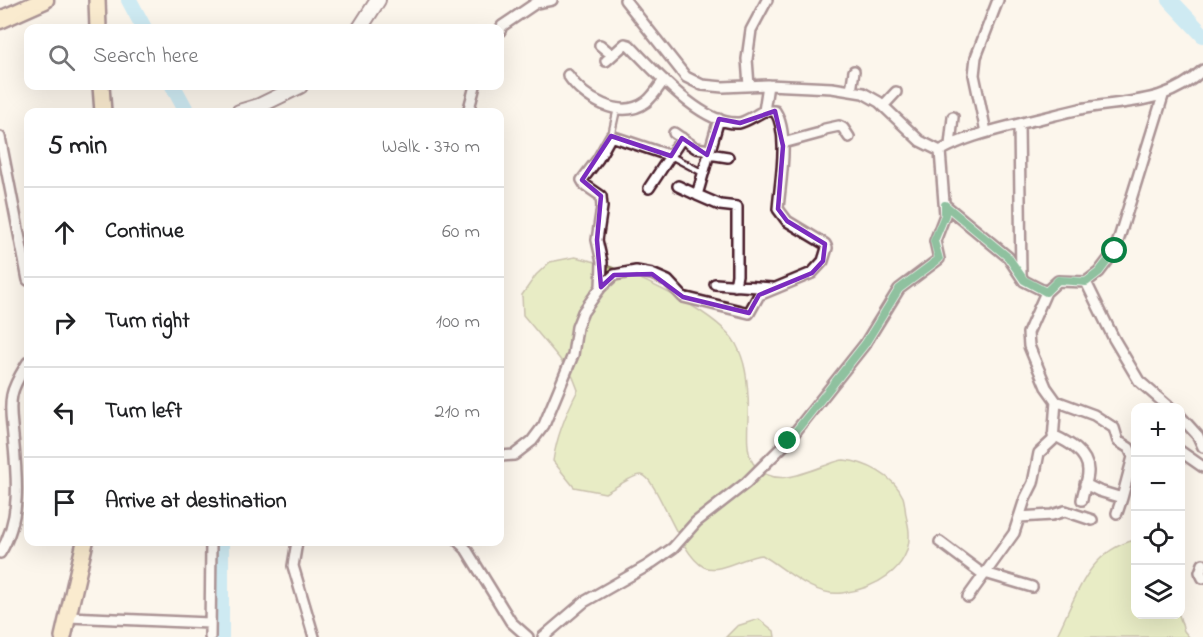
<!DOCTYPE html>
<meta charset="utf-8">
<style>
:root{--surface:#fff;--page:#f2f2f2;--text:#202124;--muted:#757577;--line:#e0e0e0}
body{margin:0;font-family:"Indie Flower",sans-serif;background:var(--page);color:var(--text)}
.controls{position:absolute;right:18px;bottom:18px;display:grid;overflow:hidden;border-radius:12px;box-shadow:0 6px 24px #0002}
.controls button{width:54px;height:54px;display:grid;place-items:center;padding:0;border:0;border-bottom:2px solid var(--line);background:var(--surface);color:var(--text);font:30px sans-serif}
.stop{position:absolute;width:18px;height:18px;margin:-14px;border:4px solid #0b8043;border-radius:50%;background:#fff}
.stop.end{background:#0b8043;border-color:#fff;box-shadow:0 2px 6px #0008}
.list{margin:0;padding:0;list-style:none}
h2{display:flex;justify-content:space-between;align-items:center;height:78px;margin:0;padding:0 24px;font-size:26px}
h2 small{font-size:20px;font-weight:400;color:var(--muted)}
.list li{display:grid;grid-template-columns:39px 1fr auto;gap:18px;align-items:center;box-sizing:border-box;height:90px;padding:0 24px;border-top:2px solid var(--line)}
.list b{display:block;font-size:22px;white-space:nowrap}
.list em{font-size:20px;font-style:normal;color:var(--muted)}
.icon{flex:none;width:33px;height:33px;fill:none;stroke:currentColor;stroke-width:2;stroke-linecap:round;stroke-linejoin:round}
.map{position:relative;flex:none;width:1203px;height:637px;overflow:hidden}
.search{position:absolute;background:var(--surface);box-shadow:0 6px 24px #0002;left:24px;top:24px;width:480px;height:66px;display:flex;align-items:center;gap:15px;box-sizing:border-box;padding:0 21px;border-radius:12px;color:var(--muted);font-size:22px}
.panel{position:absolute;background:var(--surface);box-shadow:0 6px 24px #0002;left:24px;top:108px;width:480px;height:438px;border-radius:12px}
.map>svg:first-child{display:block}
.green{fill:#d0e196;stroke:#8d8060;stroke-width:1.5}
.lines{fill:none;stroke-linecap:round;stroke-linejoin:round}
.river{stroke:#97dcf9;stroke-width:16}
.lane-casing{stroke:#4a1f2b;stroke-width:9}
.street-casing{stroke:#4a1f2b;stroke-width:14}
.secondary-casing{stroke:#4a1f2b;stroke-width:18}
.primary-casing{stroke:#4a1f2b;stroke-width:20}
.highway-casing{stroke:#4a1f2b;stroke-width:21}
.lane{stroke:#fff;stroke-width:4.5}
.street{stroke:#fff;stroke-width:9}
.secondary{stroke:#fff;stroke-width:14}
.primary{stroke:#f8deab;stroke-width:15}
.highway{stroke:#f8deab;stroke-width:16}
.route{stroke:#0b8043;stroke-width:8}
.marked{fill:none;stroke:#7b2cbf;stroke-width:4.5;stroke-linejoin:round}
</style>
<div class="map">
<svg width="1203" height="637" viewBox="0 0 1203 637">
<rect width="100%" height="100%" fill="#fcf5ec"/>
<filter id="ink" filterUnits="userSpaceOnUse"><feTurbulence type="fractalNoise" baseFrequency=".0167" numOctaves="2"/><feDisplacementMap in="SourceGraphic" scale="12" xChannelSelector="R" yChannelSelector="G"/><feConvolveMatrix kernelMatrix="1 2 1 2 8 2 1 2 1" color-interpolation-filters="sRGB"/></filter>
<g filter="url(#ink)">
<path class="green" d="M575,257C588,260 602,263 614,268C646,280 719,314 736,344C745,361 747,377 748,396C750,414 743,448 753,463C772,489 801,474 827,465C832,463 839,460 844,460C866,462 894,476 903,497C905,503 905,510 906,515C907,521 909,527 909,533C911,570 873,589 842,593C813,597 785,568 762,555C745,556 719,574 704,567C679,555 657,477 642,475C633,474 614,489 605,493L574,487L553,461C557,435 566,413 578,390L573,377L559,358L523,315L522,295L536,275L550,262Z
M1135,540L1136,614L1179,615L1184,631L1189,637H1056C1076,598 1087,551 1135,540Z
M759,619L774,631L775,637H726L737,626Z"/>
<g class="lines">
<path class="river" d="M129,0L144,28
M1170,0L1203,35
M173,86L187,112
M221,637V542"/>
<g class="lane-casing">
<path id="lane" d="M611,136L617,109
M671,156L703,173"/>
</g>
<g class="street-casing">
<path id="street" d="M625,0L686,77L702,85L723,87L768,85L832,88L863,93L879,102L920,141L940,151
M500,31L502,26L536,3L552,0
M600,45L612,55
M606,61L625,44L629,45C653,69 702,126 739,123C746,122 757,114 764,111
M568,75C583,98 620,121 646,102C653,97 659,87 664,80
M749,86L747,59L751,30L767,0
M851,91L854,71
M883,106L896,92
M468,112L475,86
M1019,124L1021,276
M986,132L974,75L976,57L998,0
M674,133L696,148L710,150
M0,137L28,280
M783,143L820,133L825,129L839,126L843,128L849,137
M950,145L953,117
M940,151C966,136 996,130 1026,122C1044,118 1062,113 1080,109C1127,100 1165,105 1203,70
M709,154L728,157
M678,186L697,195L719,119
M649,188L682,138
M697,195L720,205L737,207V275L735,286
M945,205L1008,257L1024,281L1046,292
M1086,282L1114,339L1139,381L1170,408
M715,284L772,288
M601,287L602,262L597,240L602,207L601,196L585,185L582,180L598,159L611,136L671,156
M1056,401L1094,415L1114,428L1118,441L1129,448L1133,457L1122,498
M1180,416L1198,436L1203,447
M1053,435C1068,442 1089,453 1088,472C1088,481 1083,491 1082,500
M1180,451L1203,467
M500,456L514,455L532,441L544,425L573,355L577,327L583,312L601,287L614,275L636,271L652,274L668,281L683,297L749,313L759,295L812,273L823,261L827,248L825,244L787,221L778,209C780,182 790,134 775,111H764L768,85
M1085,484L1099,491L1122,498L1117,513
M1019,517L1052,515L1065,511L1092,520
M297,542L293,566L314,637
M459,542L466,549L511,622L528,637
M940,542L984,575
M0,553C22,518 17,476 13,436C12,423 9,409 12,395C14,384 22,372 28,362
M1203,564L1200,572L1203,578
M985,573L1032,587
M968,597L1014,533L1025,499L1033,483L1039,453L1053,440L1056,401L1046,387L1029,346L1028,333L1046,292L1058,281L1086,282L1099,272L1115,251L1163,96
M68,617L209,623
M210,637L211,542
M543,637L584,602L647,566L673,548L696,522L746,483L788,441L819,402L865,344L899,289L939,259L935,241L945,215L940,151"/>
</g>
<g class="secondary-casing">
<path id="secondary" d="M360,28L378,0
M239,112L259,106L300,86"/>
</g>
<g class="primary-casing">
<path id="primary" d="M97,0L98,28
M101,86L103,112
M63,637L85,542"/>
</g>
<g class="highway-casing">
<path id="highway" d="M0,20L45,0"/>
</g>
<use href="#lane" class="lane"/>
<use href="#street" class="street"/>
<use href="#secondary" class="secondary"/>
<use href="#primary" class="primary"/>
<use href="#highway" class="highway"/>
</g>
</g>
<g class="lines" filter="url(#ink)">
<path class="route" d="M788,441L865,344L899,289L939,259L934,241L945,215V205L1008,257L1024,280L1046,292L1058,280L1086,282L1099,272L1115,251"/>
</g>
<path d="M0 0H1203V637H0ZM775,111L783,146L778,209L787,221L825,244L823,261L812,273L759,295L749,313L683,297L652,274L614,275L601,287L597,240L601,196L582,180L611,136L671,156L682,138L707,155L719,119L740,123Z" fill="#fcf5ec" fill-opacity=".55" fill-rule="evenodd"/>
<path class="marked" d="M775,111L783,146L778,209L787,221L825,244L823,261L812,273L759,295L749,313L683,297L652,274L614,275L601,287L597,240L601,196L582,180L611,136L671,156L682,138L707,155L719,119L740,123Z"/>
</svg>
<div class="controls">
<button>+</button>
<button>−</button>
<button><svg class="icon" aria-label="locate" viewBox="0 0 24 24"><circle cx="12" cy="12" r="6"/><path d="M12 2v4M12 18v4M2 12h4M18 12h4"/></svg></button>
<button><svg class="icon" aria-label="layers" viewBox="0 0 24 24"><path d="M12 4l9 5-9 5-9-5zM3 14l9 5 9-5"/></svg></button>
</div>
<div class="stop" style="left:1115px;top:251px"></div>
<div class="stop end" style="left:788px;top:441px"></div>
<div class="search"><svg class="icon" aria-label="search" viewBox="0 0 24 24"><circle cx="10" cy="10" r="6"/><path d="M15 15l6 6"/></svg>Search here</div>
<section class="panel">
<h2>5 min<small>Walk · 370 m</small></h2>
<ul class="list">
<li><svg class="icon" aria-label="ahead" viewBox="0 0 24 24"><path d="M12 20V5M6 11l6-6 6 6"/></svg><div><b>Continue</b></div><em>60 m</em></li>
<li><svg class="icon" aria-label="right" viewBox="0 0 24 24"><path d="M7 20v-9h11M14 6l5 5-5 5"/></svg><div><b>Turn right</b></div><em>100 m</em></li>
<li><svg class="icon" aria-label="left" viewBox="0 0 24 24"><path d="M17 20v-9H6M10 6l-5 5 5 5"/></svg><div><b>Turn left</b></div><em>210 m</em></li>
<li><svg class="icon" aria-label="arrive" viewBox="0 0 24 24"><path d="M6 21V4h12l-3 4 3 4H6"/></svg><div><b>Arrive at destination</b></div></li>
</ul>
</section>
</div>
